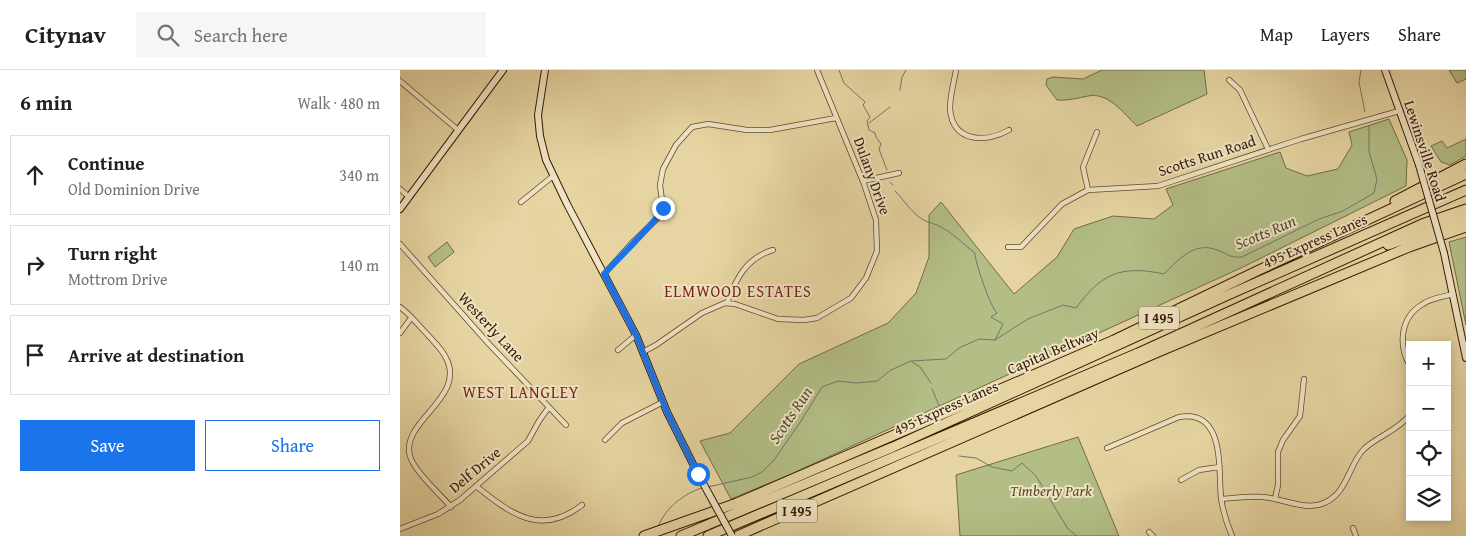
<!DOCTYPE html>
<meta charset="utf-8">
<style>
:root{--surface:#fff;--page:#f6f6f6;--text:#202124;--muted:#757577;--line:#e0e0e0;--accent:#1a73e8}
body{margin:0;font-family:"Gentium Book Plus",serif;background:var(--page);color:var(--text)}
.controls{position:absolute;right:15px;bottom:15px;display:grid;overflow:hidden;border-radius:0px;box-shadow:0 2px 8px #0003}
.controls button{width:45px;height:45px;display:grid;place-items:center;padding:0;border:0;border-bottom:1px solid var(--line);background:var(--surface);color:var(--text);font:25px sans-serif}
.stop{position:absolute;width:15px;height:15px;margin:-11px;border:4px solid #1a73e8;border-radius:50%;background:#fff}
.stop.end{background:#1a73e8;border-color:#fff;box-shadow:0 1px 5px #0008}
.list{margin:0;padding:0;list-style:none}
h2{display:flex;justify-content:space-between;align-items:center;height:65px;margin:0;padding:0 20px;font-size:21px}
h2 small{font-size:16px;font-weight:400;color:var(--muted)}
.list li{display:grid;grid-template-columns:32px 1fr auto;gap:15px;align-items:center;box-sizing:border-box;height:80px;margin:0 10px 10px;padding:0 10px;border:1px solid var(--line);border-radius:0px}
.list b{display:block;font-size:19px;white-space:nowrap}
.list p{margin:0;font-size:16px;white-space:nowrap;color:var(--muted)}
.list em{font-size:16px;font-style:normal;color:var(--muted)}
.actions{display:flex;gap:10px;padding:15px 20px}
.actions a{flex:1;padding:11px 0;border:1px solid var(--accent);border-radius:0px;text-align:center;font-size:18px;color:var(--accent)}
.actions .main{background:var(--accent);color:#fff}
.icon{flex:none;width:28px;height:28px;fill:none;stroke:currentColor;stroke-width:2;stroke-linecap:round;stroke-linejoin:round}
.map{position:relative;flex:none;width:1066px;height:466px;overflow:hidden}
header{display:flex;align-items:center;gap:30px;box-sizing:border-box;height:70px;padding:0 25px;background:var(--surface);border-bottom:1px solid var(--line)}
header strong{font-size:24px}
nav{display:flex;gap:28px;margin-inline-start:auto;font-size:18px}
.search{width:350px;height:45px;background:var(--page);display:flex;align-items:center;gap:12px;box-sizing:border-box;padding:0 18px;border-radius:0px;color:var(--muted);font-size:19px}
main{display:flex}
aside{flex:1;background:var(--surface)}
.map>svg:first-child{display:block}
.green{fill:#b3bd86;stroke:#746b46}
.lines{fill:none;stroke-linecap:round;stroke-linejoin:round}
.stream{stroke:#6f7867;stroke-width:1}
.street-casing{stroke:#61482c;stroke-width:6}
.secondary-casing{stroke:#351905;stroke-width:8}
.highway-casing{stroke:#351905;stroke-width:11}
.street{stroke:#efe4c3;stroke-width:4.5}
.secondary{stroke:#efe4c3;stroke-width:6}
.highway{stroke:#e6d5a2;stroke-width:9}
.secondary-bridge-casing{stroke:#351905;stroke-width:8;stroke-linecap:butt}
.secondary-bridge{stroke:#efe4c3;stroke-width:6}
.route{stroke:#1a73e8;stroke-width:6}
.labels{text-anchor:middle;stroke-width:4;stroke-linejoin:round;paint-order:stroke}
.shield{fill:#efe4c3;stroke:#6d563e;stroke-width:1}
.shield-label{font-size:14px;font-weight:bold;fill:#351905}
.street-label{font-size:15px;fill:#351905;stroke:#efe4c3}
.park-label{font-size:15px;font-style:italic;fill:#5b4a2c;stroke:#efe4c3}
.water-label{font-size:16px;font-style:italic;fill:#524936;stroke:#efe4c3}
.neighbourhood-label{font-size:16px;letter-spacing:1px;fill:#7a1f14;stroke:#efe4c3}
</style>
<header>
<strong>Citynav</strong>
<div class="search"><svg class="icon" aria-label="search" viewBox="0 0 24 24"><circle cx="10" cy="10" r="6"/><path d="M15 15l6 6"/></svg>Search here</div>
<nav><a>Map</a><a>Layers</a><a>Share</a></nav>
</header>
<main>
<aside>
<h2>6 min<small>Walk · 480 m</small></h2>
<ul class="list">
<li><svg class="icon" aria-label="ahead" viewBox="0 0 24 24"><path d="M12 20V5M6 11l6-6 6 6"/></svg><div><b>Continue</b><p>Old Dominion Drive</p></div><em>340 m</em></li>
<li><svg class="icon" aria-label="right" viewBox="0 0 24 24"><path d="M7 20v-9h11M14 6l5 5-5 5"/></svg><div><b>Turn right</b><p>Mottrom Drive</p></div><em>140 m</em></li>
<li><svg class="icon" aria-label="arrive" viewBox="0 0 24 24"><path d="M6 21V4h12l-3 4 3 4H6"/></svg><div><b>Arrive at destination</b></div></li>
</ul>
<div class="actions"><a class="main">Save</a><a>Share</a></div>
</aside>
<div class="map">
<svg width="1066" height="466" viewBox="0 0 1066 466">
<rect width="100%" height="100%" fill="#e6d5a2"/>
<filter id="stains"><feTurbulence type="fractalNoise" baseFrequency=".004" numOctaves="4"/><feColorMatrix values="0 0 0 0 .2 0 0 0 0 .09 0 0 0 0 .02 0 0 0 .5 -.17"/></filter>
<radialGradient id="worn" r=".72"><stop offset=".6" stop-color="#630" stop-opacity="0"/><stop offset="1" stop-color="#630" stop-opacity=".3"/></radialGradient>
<path class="green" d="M702,0H804L807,24L737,56C723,43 709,22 688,26C678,28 667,31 657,30L646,15L647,9L653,7L683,9Z
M1049,0H1066V9L1057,13Z
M989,49L1007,90L1006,116L843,197L391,404L331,429L300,371L330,363L399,294L488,253L516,223L529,187V145L541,132L614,224L657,187L674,159L713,146L754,149L773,135L766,119L880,82L886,98L907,106L938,99L952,75L949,62Z
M1066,69V86L1050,95L1041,92L1031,76L1042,71L1047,78Z
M1066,167V255L1049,172Z
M47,172L54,182L35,197L28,187Z
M678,367L719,466H560L556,405Z"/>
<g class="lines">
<path class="stream" d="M439,0L444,13L465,32L463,35L470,47L467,51L469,60L475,63L476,67L481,74L479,79L487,100
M961,0L959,12L965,42
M500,20L502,7L506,0
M469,53L490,37
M490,112L493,115
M495,121C504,130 511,142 522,149C526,152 532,153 537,155C552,162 562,173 575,183C574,189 591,239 597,243L591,247L603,254L595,270
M512,292L520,297L531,313
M532,319L540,338
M559,386L576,388L592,397L612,401L622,393L636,406L668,459L677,466
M308,417L352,407L362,402L374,390L401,351L422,317L438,311L457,313L477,311L491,300L511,291L546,289L559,278L579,269L595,270L628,249L663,235L676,238C702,203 721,195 764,204C779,189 795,171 817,180C829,184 828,188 842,187L919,149L943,141L974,123L977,109L969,82V56
M259,455C265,438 285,423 302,418"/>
<g class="street-casing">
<path id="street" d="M556,0C554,12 550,26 550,38C552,73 586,73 609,60
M829,10L840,20L868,79
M0,11L58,60
M463,111L499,103
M0,119L9,127
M688,120L683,97L697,62
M121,132L153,106
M0,174L88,273L166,355
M608,177H621L662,134L688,120L758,116L901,69L999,41
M204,204L232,173L260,146L263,138L260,115L263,99L276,75L292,57L308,54L347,60H370L436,48
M327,233C336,209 346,188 373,180
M0,237C10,244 18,255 27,264C33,271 42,279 46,288C67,328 0,351 10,386C14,401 40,424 51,437
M0,263L11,248
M218,280L236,265
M243,282L256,275L302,243L325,233L335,234L378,249L404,250L417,248L451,228L466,208L477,181L476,150L464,114L417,0
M1010,296C998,275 1000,247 1023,234C1031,228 1043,227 1053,224
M205,370L222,353L263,332
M707,378L779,347C826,339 818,400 821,428C823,442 827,454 832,466
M781,410L799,400L819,397
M76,416C113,446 142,466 182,435
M821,429C835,428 849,426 863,427C889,429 913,447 936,425C949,412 951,392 964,379C978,366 997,361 1010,345
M875,429L878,415V382L883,370L900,346L904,309
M953,458L956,466
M0,459L38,444L60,430L128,371L139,351L149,337
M749,462L753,466"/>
</g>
<g class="secondary-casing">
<path id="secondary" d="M145,0L138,45L140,66L146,90L167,134L236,265L267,342L298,404
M985,0L1019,95
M0,139L103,0
M1044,183L1066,288"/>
</g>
<g class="highway-casing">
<path id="highway" d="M995,131L1066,94
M988,175L1066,148
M244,466L337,433L714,270L859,200L1066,104
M281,466L493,377L828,225L1066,120
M308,466L738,283L1022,154L1066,139
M337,466L756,283L1009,177L1066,157"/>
</g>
<use href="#street" class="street"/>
<use href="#secondary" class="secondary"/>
<use href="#highway" class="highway"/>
<g class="secondary-bridge-casing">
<path id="secondary-bridge" d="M1019,95L1044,183
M298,404L332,466"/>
</g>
<use href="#secondary-bridge" class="secondary-bridge"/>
</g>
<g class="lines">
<path class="route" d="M263,138C261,147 214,193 204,204L236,265L267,342L298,404"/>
</g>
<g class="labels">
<g class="shield">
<rect x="739" y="236.5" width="40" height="23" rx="4"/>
<rect x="377" y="429.5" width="40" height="23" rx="4"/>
</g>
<g class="shield-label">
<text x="759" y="253">I 495</text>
<text x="397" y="446">I 495</text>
</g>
<g class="street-label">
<text transform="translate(1025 81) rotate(72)" y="5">Lewinsville Road</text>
<text transform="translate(807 86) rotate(-18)" y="5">Scotts Run Road</text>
<text transform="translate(472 106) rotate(70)" y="5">Dulany Drive</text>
<text transform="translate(915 171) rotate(-24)" y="5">495 Express Lanes</text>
<text transform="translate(91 257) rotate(47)" y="5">Westerly Lane</text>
<text transform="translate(653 281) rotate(-23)" y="5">Capital Beltway</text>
<text transform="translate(546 338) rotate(-24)" y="5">495 Express Lanes</text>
<text transform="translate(75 400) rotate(-40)" y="5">Delf Drive</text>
</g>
<g class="park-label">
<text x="651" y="426">Timberly Park</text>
</g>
<g class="water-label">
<text transform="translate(865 162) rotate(-23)" y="6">Scotts Run</text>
<text transform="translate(390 345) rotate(-56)" y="6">Scotts Run</text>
</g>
<g class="neighbourhood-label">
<text x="338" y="227">ELMWOOD ESTATES</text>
<text x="121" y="328">WEST LANGLEY</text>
</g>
</g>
<rect width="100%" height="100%" filter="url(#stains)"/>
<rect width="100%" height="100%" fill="url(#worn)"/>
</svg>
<div class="controls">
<button>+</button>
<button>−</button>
<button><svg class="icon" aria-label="locate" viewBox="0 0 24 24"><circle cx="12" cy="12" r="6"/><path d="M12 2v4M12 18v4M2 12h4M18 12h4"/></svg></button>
<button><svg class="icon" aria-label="layers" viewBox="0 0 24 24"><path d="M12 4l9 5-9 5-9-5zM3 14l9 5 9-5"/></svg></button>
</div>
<div class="stop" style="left:298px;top:404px"></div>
<div class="stop end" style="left:263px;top:138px"></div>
</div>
</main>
